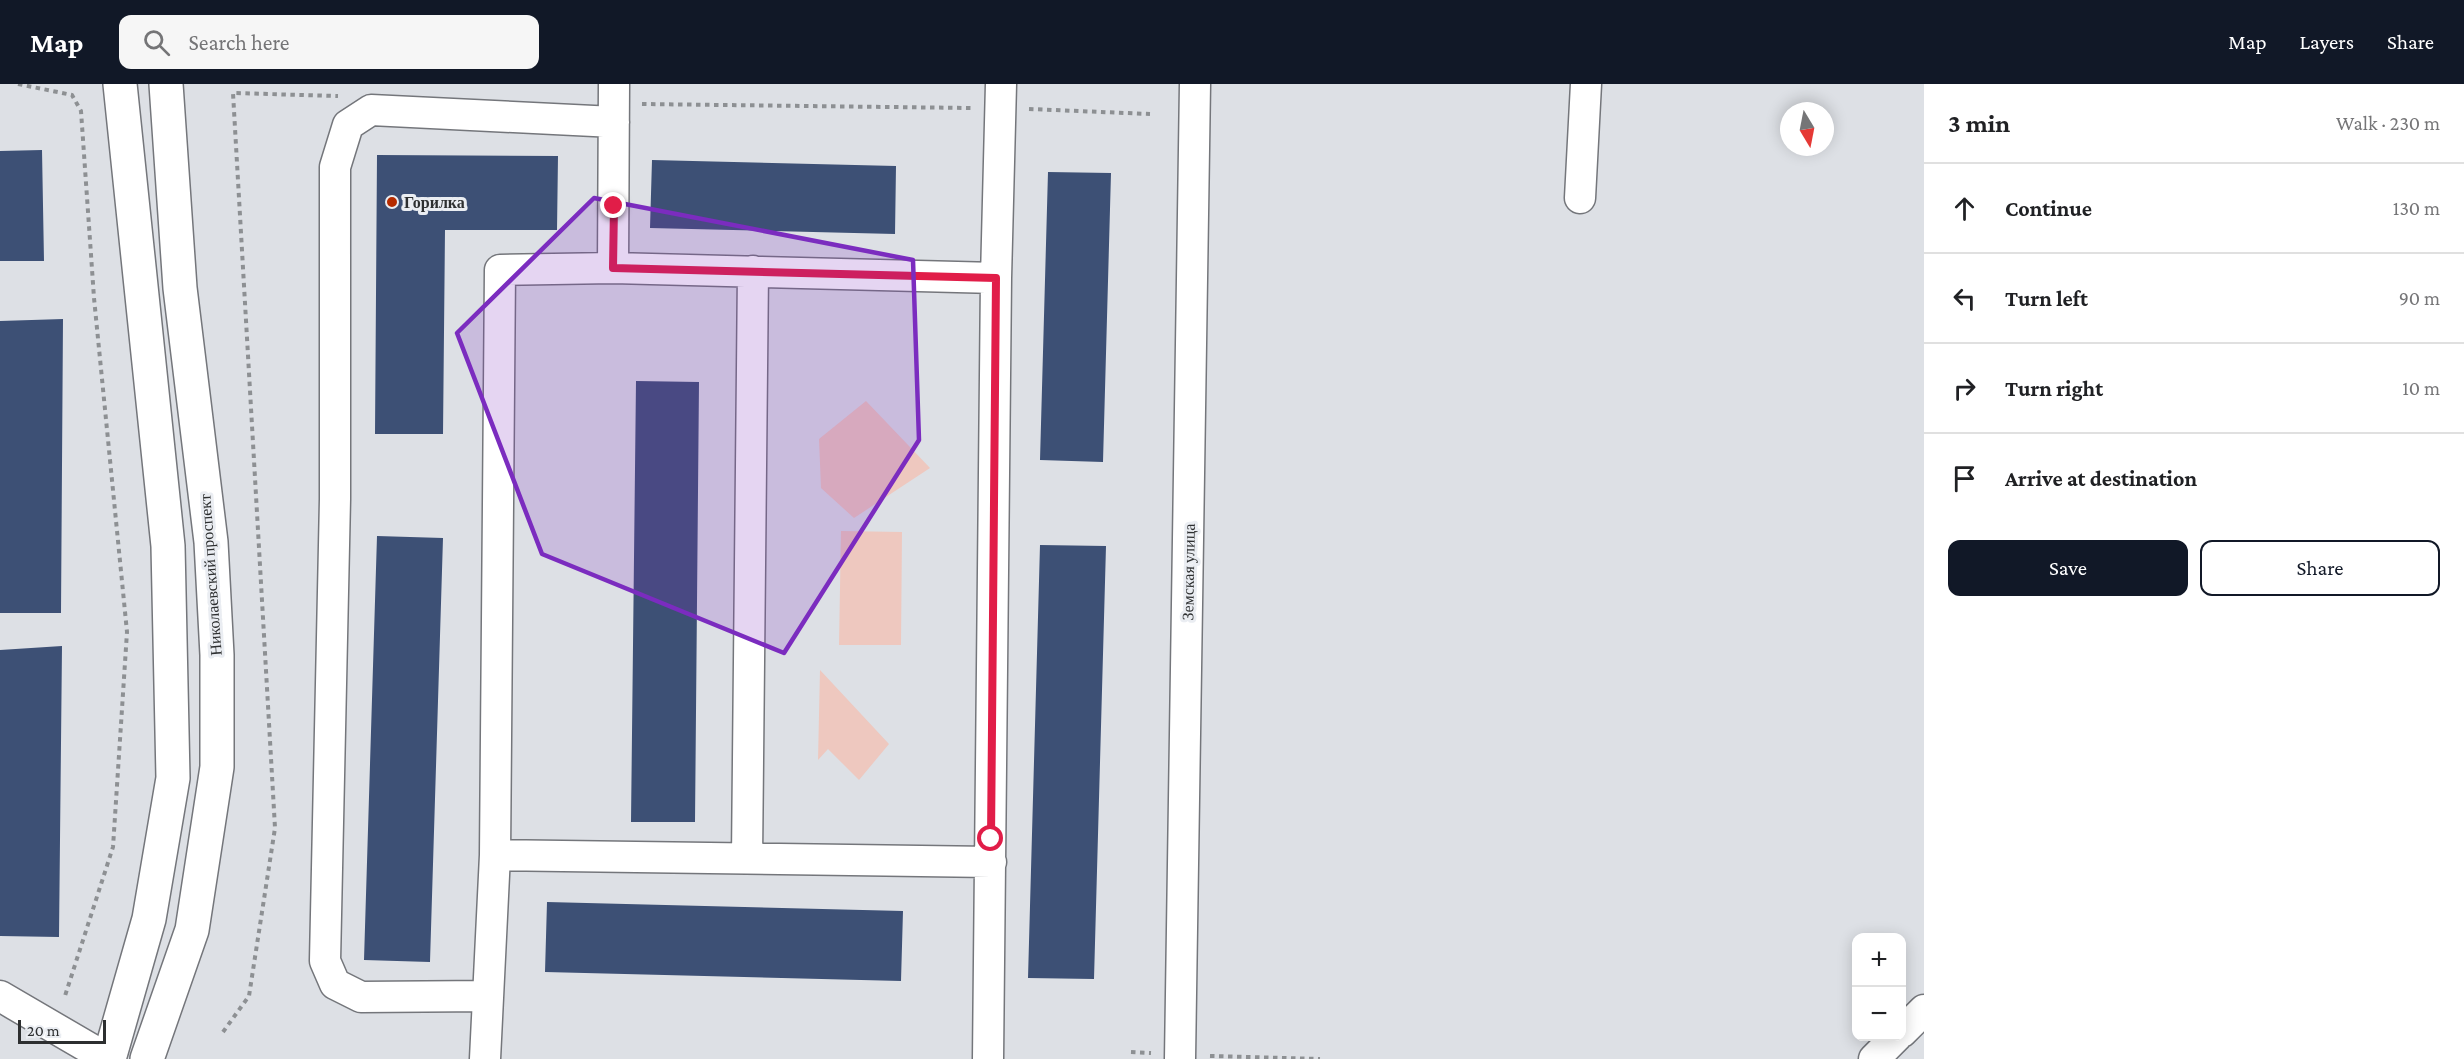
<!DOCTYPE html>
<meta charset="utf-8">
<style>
:root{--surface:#fff;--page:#f6f6f6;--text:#202124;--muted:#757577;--line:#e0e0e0;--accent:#111827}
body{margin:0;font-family:"Crimson Pro",serif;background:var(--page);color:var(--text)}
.controls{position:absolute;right:18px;bottom:18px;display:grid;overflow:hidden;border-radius:12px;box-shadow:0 3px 15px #0003}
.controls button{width:54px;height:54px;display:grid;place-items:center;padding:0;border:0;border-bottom:2px solid var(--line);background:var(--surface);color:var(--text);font:30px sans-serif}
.compass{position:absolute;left:1780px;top:18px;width:54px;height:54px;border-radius:50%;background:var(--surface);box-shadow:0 3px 15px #0003;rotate:170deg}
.scale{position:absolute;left:18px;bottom:15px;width:88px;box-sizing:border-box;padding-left:6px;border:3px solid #2d2f30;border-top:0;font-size:16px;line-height:21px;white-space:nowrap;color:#2d2f30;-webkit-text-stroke:4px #eaedf2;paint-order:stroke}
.stop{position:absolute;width:18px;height:18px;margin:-14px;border:4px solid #e11d48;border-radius:50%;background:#fff}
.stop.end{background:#e11d48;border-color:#fff;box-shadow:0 2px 6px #0008}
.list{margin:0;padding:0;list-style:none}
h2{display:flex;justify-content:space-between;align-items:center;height:78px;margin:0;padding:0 24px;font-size:26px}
h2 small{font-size:20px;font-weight:400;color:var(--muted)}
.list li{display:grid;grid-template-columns:39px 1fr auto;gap:18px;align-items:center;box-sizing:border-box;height:90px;padding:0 24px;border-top:2px solid var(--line)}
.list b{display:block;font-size:22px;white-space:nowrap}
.list em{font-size:20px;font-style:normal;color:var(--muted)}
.actions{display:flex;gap:12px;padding:18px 24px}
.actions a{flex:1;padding:14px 0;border:2px solid var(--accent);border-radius:12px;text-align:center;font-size:21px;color:var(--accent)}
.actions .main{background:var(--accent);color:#fff}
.icon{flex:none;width:33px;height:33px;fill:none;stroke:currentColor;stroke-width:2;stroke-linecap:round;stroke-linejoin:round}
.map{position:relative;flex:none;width:1924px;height:975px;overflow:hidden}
header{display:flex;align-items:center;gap:36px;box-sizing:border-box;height:84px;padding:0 30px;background:var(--accent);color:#fff}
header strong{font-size:28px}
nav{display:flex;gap:33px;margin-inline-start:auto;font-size:21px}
.search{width:420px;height:54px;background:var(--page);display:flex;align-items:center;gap:15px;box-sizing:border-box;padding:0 21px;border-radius:12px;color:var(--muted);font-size:22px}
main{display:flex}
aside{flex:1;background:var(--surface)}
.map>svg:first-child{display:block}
.green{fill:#eec8bf}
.building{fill:#3d5075}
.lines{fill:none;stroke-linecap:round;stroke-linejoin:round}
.minor-casing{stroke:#74767b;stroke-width:33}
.major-casing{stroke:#74767b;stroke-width:36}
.path{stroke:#8d9093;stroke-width:4;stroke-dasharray:4.5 4.5;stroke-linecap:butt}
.minor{stroke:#fff;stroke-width:30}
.major{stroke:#fff;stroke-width:33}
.route{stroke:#e11d48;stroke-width:8}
.marked{fill:#7b2cbf;fill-opacity:0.2;stroke:#7b2cbf;stroke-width:4.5;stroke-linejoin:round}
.poi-dot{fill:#b52b00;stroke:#eaedf2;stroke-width:2}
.labels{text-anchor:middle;stroke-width:6;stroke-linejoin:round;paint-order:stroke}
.poi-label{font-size:16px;font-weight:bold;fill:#2d2f30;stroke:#eaedf2;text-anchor:start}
.street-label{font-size:16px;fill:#2d2f30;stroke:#eaedf2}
</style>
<header>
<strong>Map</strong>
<div class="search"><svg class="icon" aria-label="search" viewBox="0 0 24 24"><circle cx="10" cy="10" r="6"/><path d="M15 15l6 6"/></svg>Search here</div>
<nav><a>Map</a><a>Layers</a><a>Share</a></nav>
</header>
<main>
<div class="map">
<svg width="1924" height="975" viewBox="0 0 1924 975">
<rect width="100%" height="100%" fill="#dde0e5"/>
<path class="green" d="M866,317L930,384L854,434L821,404L819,355Z
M841,447L902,448L901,561H839Z
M820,586L889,660L859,696L828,665L818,676Z"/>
<path class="building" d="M42,66L44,177H0V67Z
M377,71L558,72L557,146H445L443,350H375Z
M652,76L896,82L895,150L650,144Z
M1048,88L1111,89L1103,378L1040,376Z
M63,235L61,529H0V237Z
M636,297L699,298L695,738H631Z
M377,452L443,454L430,878L364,876Z
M1040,461L1106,462L1094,895L1028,894Z
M62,562L59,853L0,852V566Z
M547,818L903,827L901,897L545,888Z"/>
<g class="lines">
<g class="minor-casing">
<path id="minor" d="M1580,114L1586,0
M613,184L996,194
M495,771L991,778
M747,774L753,187
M0,912L108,975
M488,912L361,913L335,900L325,877L335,415V83L348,41L371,26L614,38
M1902,948L1924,926
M485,975L495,771L500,186L613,184L614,0
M988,975L996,194L1001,0
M1180,975L1195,0
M1874,975L1897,952"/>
</g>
<g class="major-casing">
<path id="major" d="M109,975L149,835L173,694L168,462L120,0
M147,975L192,846L217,683V571L211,458L180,204L166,0"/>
</g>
<path class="path" d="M18,0L72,11L81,27L94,214L127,548L113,763L64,915
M642,20L971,24
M1029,25L1150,30
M223,948L249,912L275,744L233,9L338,12
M1131,968L1151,969
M1210,972L1320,975"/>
<use href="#minor" class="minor"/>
<use href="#major" class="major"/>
</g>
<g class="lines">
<path class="route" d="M614,122L613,184L996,194L991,755"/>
</g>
<path class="marked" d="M594,114L913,176L919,356L784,569L542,470L457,249Z"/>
<circle class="poi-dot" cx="392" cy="118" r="6"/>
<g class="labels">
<g class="poi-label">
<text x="404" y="124">Горилка</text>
</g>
<g class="street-label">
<text transform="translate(1188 488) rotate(-89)" y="6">Земская улица</text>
<text transform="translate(210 491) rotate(-94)" y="6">Николаевский проспект</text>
</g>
</g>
</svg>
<div class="controls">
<button>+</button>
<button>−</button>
</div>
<svg class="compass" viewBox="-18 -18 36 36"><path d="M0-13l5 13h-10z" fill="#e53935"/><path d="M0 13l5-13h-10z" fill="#757577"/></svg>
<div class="scale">20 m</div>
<div class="stop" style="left:991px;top:755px"></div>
<div class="stop end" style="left:614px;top:122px"></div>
</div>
<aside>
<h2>3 min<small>Walk · 230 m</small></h2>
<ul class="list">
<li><svg class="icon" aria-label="ahead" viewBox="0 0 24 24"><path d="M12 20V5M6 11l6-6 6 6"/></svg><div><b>Continue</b></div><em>130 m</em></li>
<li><svg class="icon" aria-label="left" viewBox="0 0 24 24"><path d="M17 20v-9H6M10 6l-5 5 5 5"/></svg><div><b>Turn left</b></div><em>90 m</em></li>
<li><svg class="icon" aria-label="right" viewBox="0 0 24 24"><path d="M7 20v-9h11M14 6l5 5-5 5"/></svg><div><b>Turn right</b></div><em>10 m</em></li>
<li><svg class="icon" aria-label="arrive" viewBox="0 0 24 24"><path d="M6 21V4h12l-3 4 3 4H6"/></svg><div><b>Arrive at destination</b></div></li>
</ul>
<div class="actions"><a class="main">Save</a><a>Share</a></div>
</aside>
</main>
